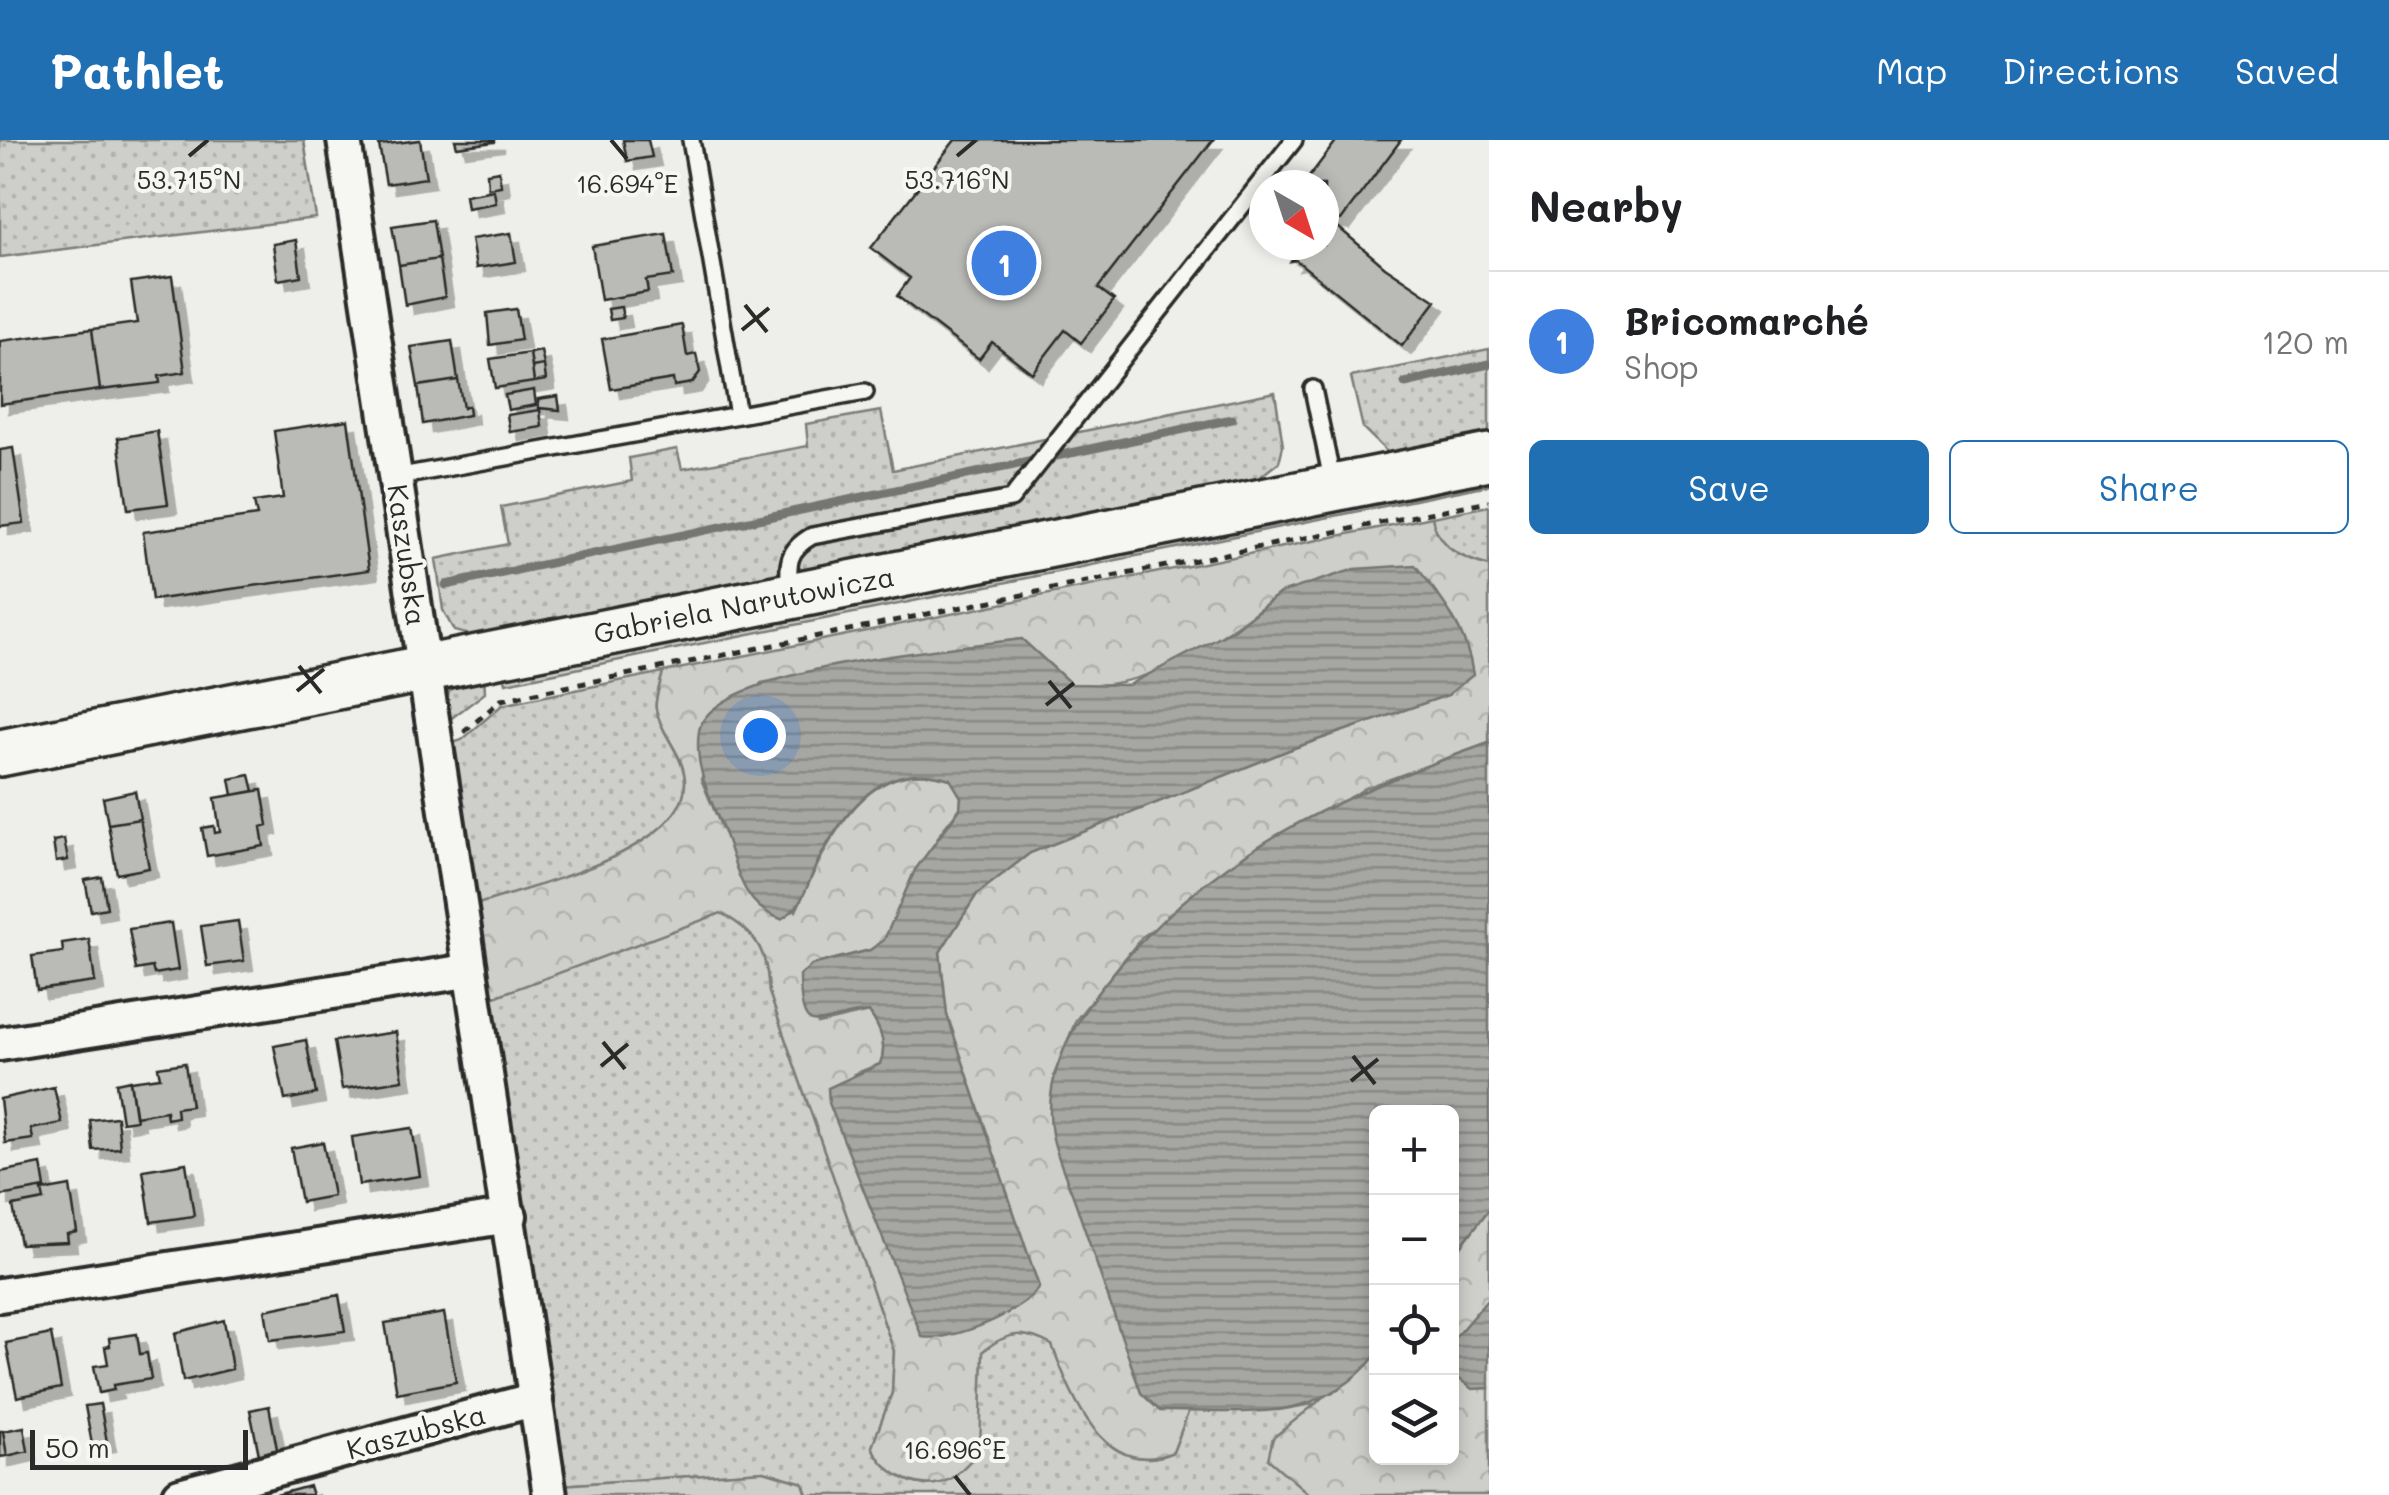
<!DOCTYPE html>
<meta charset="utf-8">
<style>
:root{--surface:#fff;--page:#f6f6f6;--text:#202124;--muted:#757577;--line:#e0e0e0;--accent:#1f6fb2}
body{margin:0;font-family:Mali,sans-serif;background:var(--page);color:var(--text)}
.controls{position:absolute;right:30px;bottom:30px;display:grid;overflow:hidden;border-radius:15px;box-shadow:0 5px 15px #0003}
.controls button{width:90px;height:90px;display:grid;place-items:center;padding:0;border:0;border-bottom:2px solid var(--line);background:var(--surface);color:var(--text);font:50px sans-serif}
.compass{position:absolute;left:1249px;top:30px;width:90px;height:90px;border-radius:50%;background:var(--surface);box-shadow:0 5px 15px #0003;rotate:141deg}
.scale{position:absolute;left:30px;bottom:25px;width:218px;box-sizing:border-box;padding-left:10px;border:5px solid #2b2b2b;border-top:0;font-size:28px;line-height:35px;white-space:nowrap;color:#2b2b2b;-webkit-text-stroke:8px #f6f6f2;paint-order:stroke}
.you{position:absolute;left:760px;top:595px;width:35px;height:35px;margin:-25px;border:8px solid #fff;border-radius:50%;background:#1a73e8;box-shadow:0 0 0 15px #1a73e833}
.badge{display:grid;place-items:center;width:65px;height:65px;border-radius:50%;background:var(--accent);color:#fff;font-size:32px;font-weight:700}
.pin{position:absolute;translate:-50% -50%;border:5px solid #fff;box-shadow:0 2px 10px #0006}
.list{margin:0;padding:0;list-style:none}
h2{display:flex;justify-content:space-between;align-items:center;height:130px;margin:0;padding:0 40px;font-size:42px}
h2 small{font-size:32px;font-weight:400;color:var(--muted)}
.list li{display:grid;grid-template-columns:65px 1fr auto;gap:30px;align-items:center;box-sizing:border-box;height:140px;padding:0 40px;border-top:2px solid var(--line)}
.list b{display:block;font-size:38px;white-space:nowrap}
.list p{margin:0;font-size:32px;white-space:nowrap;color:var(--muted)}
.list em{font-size:32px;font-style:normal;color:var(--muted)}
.actions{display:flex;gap:20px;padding:30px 40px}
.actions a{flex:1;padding:22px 0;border:2px solid var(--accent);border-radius:15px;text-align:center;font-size:35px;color:var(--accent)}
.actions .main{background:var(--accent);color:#fff}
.icon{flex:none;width:55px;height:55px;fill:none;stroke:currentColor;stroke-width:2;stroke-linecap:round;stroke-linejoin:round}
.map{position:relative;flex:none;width:1489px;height:1355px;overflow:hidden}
header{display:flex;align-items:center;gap:60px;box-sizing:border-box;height:140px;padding:0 50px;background:var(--accent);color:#fff}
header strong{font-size:48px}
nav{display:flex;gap:55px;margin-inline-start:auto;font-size:35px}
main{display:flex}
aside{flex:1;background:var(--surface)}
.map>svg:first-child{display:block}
.grass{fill:url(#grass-dots);stroke:#7c7c7a;stroke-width:2.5}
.forest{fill:url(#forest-crowns);stroke:#7c7c7a;stroke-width:2.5;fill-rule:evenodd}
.water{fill:url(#water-rules);stroke:#757573;stroke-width:2.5}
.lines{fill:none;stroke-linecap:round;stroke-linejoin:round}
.stream{stroke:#757573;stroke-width:9}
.building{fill:#babab7;stroke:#2b2b2b;stroke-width:2.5;filter:url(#shadow)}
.lane-casing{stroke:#2b2b2b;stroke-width:22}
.street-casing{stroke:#2b2b2b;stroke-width:40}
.secondary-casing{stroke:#2b2b2b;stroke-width:52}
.path{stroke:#2b2b2b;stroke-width:5;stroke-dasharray:8 8;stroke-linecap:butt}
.lane{stroke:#f6f6f2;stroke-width:15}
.street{stroke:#f6f6f2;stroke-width:32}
.secondary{stroke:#f6f6f2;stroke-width:45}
.ticks{fill:none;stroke:#2b2b2b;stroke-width:4}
.labels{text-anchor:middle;stroke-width:8;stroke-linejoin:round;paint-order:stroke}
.street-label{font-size:28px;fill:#2b2b2b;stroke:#f6f6f2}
.ticks-label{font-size:25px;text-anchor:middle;fill:#2b2b2b;stroke:#f6f6f2;stroke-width:8;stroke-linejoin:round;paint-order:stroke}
</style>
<header>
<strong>Pathlet</strong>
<nav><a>Map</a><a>Directions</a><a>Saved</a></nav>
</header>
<main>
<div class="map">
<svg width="1489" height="1355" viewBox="0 0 1489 1355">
<defs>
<pattern id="grass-dots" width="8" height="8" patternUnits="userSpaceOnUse" patternTransform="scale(2.5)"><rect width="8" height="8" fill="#cececa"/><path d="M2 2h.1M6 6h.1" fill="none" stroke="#b1b1ae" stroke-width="1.8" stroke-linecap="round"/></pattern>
<pattern id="forest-crowns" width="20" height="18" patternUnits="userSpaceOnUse" patternTransform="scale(2.5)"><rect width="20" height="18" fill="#cececa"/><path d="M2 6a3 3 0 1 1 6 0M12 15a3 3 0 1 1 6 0" fill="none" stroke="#b1b1ae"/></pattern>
<pattern id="water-rules" width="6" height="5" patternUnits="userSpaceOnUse" patternTransform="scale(2.5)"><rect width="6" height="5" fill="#a6a6a3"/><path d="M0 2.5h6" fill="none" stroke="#878785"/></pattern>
<filter id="shadow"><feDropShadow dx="9" dy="9" stdDeviation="0" flood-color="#0004"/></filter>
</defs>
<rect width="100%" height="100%" fill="#eeeeea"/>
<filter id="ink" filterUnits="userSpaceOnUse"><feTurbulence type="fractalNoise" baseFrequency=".01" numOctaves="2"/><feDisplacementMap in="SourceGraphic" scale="20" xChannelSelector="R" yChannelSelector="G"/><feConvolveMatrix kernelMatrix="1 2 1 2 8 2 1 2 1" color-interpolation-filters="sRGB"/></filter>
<g filter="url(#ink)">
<path class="grass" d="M0,0H304L316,78L0,117Z
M1489,209V298L1392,317L1363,288L1351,237Z
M1275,252L1283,306L1279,322L1252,343L474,496L454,491L443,470L436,419L508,404L501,367L632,341L629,318L677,309L682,329L808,306L806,284L881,271L893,330Z
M1489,332V345L506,543L502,527Z
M1489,366V426C1460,418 1438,408 1432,377Z
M484,531L485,553L441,586L449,551Z
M663,532C661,543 654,559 656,569C661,595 683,614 685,640C690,711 524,748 472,766L444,606L462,600L502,565Z
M721,773C758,794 767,811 769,852L894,1211L892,1253L872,1307C885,1333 919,1355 950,1339C960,1332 970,1320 979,1312L983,1211C1008,1191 1024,1190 1052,1205C1072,1257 1104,1341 1173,1312L1189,1270H1279L1318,1263L1273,1298L1269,1319L1310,1355H807L803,1343L764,1331L561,1345L491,858Z"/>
<path class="forest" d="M1432,377C1438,408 1460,418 1489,426V603L1365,648L1142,797L1076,880L1054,935L1160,1270H1189L1173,1312C1104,1341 1072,1257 1052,1205C1024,1190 1008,1191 983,1211L980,1312C970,1320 961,1332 950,1339C920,1355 885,1333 872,1307L892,1253L894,1211L769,852C767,811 758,793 721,773L491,858L472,766C525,748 689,712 685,640C684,614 661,595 656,569C654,559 661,543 663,532ZM1280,453L1448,555L1294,608L1030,713L977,754L940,812L947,875L1039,1147L854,934L880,924C888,905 880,888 869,872L818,884L812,825L870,810L884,800L941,692L960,668L961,657L951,639C863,612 826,706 796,771L724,693L701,639L761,543L873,520L1021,499L1071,544C1148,554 1222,499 1280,453Z
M1489,1069V1158L1452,1201V1118Z
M1376,1215V1318H1452V1229L1472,1248H1489V1355H1310L1268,1319L1273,1298Z
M764,1331L803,1343L807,1355H563L561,1345Z"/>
<path class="water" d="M1415,425C1443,460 1467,490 1473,535L1448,555L1294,608L1030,713L977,754L940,812L947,875L1039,1147C1023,1173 952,1202 922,1197L829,963L828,948L880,924C888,905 880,887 869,872C821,874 800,908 800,835L812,825L870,810L884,800L915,730L960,669L961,657L950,639C884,618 846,668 818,721C807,744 804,767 781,779C739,765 737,723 722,687C709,656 694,626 699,591C710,527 964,507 1022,499L1071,544L1128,545L1234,490L1280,453L1355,429Z
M1489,603V1069L1452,1118V972H1376V1215C1319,1287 1242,1270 1160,1271L1141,1253C1120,1193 1100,1133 1079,1073C1071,1047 1057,1020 1052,994C1042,939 1070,888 1102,847C1208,712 1332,659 1489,603Z
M1489,1158V1248L1472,1249L1453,1234L1452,1201Z"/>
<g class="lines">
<path class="stream" d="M1405,243L1489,224
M446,445L1232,279"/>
</g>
<path class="building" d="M420,0L426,38L386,44L379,5Z
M455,0H495V2L457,7Z
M623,0H648L652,17L627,21Z
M955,0H1213L1098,148L1114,160L1081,203L1065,190L1032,233L992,202L979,219L897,156L910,138L871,108Z
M1337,0H1401L1341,80L1324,77V45H1303Z
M499,31L501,46L488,48L487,33Z
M494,50L496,63L467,68L465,55Z
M1325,76L1385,127L1436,161L1402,206L1296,120L1291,121L1303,105H1324Z
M433,80L439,119L399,125L392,86Z
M511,93L516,122L476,128L471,99Z
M666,94L673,136L646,140L648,152L601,160L592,106Z
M296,100L301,136L278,140L273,104Z
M1276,105H1303L1293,118Z
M439,119L445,157L405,165L399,125Z
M172,136L185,232L159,236L160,243L100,250L92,189L137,183L131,142Z
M621,167L623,178L610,180L608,169Z
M516,169L521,200L490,205L487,173Z
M682,185L687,216L696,214L700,232L692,243L674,246L673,239L611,249L602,199Z
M92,189L100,250L0,264V201Z
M452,201L458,240L418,246L411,207Z
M541,211L544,225L532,227L530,213Z
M530,213L534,242L495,248L490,219Z
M544,225L546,240L534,242L532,227Z
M458,240L463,268L468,266L469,275L423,284L418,246Z
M534,250L536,265L508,270L505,255Z
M558,256L560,270L539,268L538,259Z
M540,270L542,287L510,292L507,275Z
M348,280L369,430L152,460L143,392L257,376L254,362L283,358L274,291Z
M157,291L168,364L128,369L118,298Z
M13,308L24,383L0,386V310Z
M250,635L254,651L233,655L230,639Z
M262,650L268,685L261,687L264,706L207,716L202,688L214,686L215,693L220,692L215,658Z
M135,651L140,679L108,684L103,658Z
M140,679L149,728L117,734L108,684Z
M64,699L68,720L56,722L53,701Z
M102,737L107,768L91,771L85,740Z
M238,781L244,821L207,826L201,786Z
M171,783L178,830L154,834L152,827L136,830L129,789Z
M89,799L95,842L37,850L32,816L63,812L62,803Z
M396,892L403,940L342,949L334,901Z
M306,900L316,954L285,960L274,906Z
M185,923L191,966L176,968L177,977L167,979L166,971L135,976L130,941L160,937L158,927Z
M130,940L136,980L122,982L116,943Z
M54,947L62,983L31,989L33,999L5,1003L0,959Z
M117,977L120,1008L93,1010L90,980Z
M412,988L420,1036L359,1045L352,997Z
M323,1002L333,1056L301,1062L291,1008Z
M186,1023L194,1076L151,1082L143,1030Z
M41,1024L45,1048L0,1056V1032Z
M70,1046L77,1092L67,1094L68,1102L20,1104L13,1066L44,1060L42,1051Z
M339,1155L345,1191L270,1200L265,1170Z
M444,1173L456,1242L397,1253L385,1183Z
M224,1180L232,1229L183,1241L175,1193Z
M51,1194L61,1248L17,1257L6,1203Z
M137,1194L140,1214L147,1213L151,1239L113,1245L114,1250L99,1253L94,1226L108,1224L105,1207L110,1206L109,1198Z
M100,1264L107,1302L92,1304L85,1266Z
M269,1266L277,1309L259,1315L250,1270Z
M24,1287L28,1311L7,1316L3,1291Z
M0,1291H3L7,1316L0,1317Z
M309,1346L312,1355H276Z"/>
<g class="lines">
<g class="lane-casing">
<path id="lane" d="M691,0L738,275
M1313,249L1333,344
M396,337L865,252
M790,451C787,424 787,410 812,396L1011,359L1294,0"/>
</g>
<g class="street-casing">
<path id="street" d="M344,0L550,1355
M0,904L467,831
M0,1155L510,1076
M180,1355L536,1259"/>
</g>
<g class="secondary-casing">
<path id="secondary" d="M0,613L1489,317"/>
</g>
<path class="path" d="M464,592L501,560L1489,361"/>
<use href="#lane" class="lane"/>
<use href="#street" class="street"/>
<use href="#secondary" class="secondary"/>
</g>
</g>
<path class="ticks" d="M611,0L627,19M189,16L208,0M957,16L976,0M745,165L767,192M742,190L769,168M299,526L321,553M1049,541L1071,568M297,551L324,529M1046,565L1074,543M603,902L625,929M1353,916L1375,944M601,926L628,904M1351,941L1378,919M955,1336L970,1355"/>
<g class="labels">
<g class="street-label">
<text transform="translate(407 415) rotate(82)" y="10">Kaszubska</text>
<text transform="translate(744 465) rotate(-11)" y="10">Gabriela Narutowicza</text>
<text transform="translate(416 1292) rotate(-15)" y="10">Kaszubska</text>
</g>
</g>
<g class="ticks-label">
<text x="957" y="49">53.716°N</text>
<text x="189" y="49">53.715°N</text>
<text x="627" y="53">16.694°E</text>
<text x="955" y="1319">16.696°E</text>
</g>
</svg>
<div class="controls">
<button>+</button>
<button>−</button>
<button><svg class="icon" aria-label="locate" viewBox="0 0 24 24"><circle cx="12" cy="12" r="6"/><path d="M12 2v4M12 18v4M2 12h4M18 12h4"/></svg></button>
<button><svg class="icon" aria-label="layers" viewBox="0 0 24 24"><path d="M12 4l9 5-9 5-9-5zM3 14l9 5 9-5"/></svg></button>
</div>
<svg class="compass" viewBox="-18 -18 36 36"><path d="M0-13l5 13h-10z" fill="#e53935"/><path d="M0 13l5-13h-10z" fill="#757577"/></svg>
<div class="scale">50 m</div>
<div class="you"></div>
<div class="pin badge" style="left:1004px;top:123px;background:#3f7fe0">1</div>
</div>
<aside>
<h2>Nearby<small></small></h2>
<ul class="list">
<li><span class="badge" style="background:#3f7fe0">1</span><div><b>Bricomarché</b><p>Shop</p></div><em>120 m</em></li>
</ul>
<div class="actions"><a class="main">Save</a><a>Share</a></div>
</aside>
</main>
